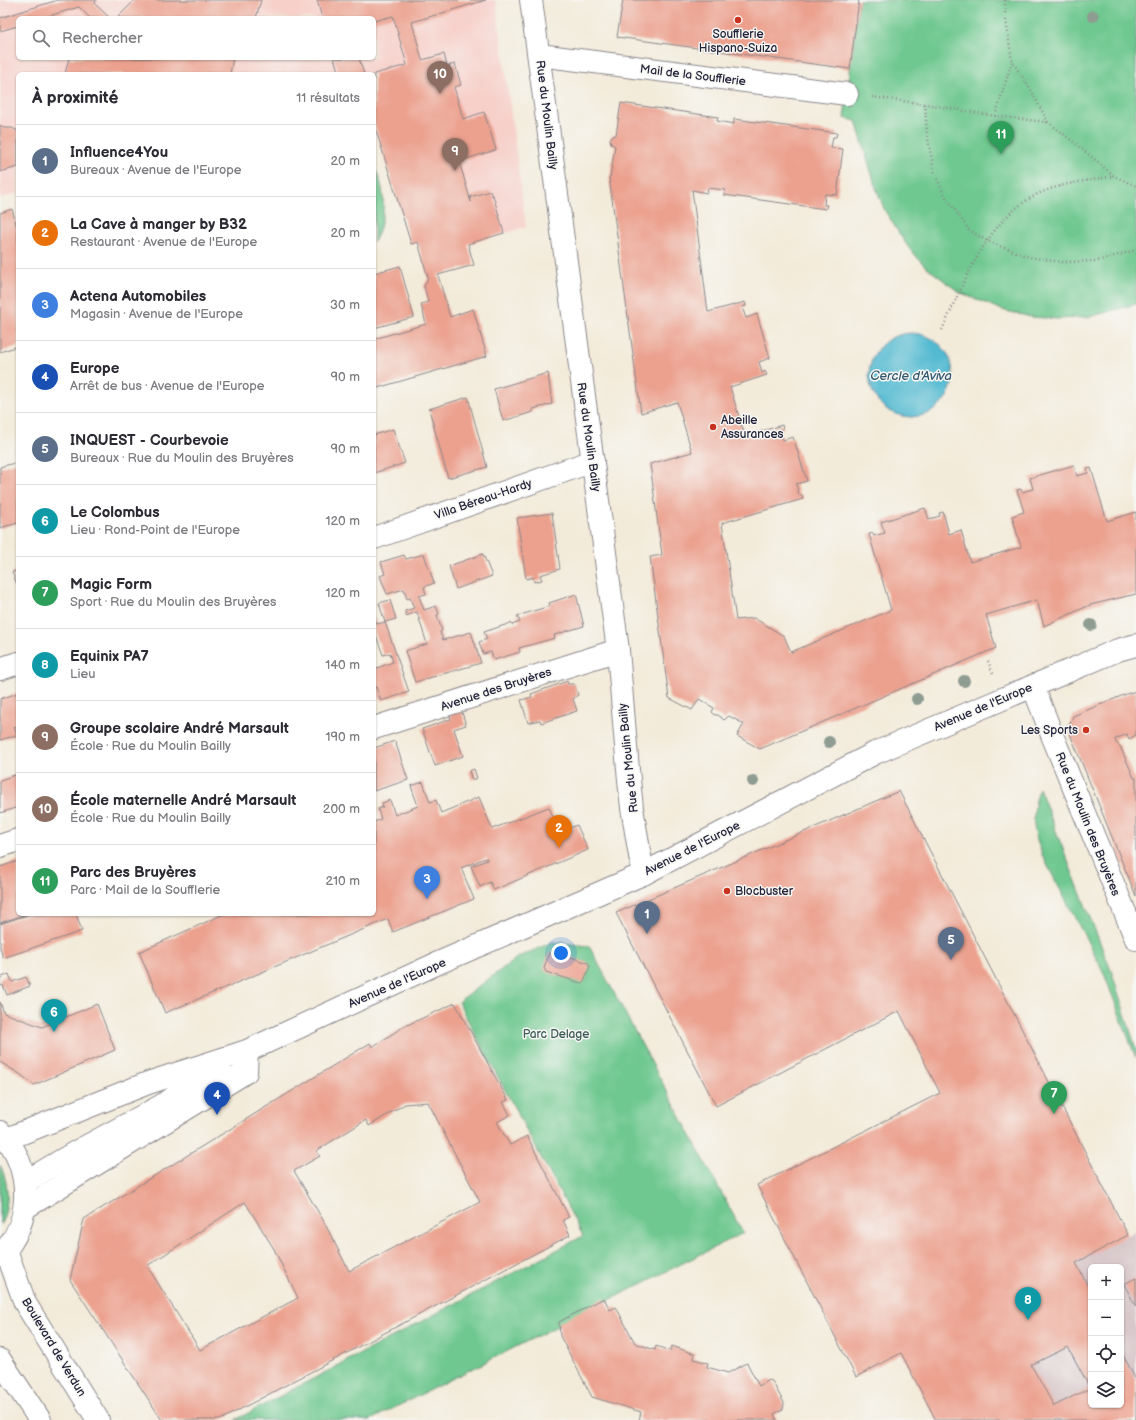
<!DOCTYPE html>
<html lang="fr">
<meta charset="utf-8">
<style>
:root{--surface:#fff;--page:#f2f2f3;--text:#2b2b33;--muted:#7c7c81;--line:#e1e1e2;--accent:#c8321e}
body{margin:0;font-family:"Balsamiq Sans",sans-serif;background:var(--page);color:var(--text)}
.controls{position:absolute;right:12px;bottom:12px;display:grid;overflow:hidden;border-radius:6px;box-shadow:0 1px 3px #0004}
.controls button{width:36px;height:36px;display:grid;place-items:center;padding:0;border:0;border-bottom:1px solid var(--line);background:var(--surface);color:var(--text);font:20px sans-serif}
.you{position:absolute;left:561px;top:953px;width:14px;height:14px;margin:-10px;border:3px solid #fff;border-radius:50%;background:#1a73e8;box-shadow:0 0 0 6px #1a73e833}
.badge{display:grid;place-items:center;width:26px;height:26px;border-radius:50%;background:var(--accent);color:#fff;font-size:13px;font-weight:700}
.pin{position:absolute;translate:-50% -33px;filter:drop-shadow(0 1px 2px #0008)}
.pin::after{content:'';position:absolute;top:21px;width:14px;height:12px;background:inherit;clip-path:polygon(0 0,100% 0,50% 100%)}
.list{margin:0;padding:0;list-style:none}
h2{display:flex;justify-content:space-between;align-items:center;height:52px;margin:0;padding:0 16px;font-size:17px}
h2 small{font-size:13px;font-weight:400;color:var(--muted)}
.list li{display:grid;grid-template-columns:26px 1fr auto;gap:12px;align-items:center;box-sizing:border-box;height:72px;padding:0 16px;border-top:1px solid var(--line)}
.list b{display:block;font-size:15px;white-space:nowrap}
.list p{margin:0;font-size:13px;white-space:nowrap;color:var(--muted)}
.list em{font-size:13px;font-style:normal;color:var(--muted)}
.icon{flex:none;width:22px;height:22px;fill:none;stroke:currentColor;stroke-width:2;stroke-linecap:round;stroke-linejoin:round}
.map{position:relative;flex:none;width:1136px;height:1420px;overflow:hidden}
.search{position:absolute;background:var(--surface);box-shadow:0 1px 3px #0004;left:16px;top:16px;width:360px;height:44px;display:flex;align-items:center;gap:10px;box-sizing:border-box;padding:0 14px;border-radius:6px;color:var(--muted);font-size:15px}
.panel{position:absolute;background:var(--surface);box-shadow:0 1px 3px #0004;left:16px;top:72px;width:360px;height:844px;border-radius:6px}
.map>svg:first-child{display:block}
.built{fill:#f7d0ca;fill-rule:evenodd}
.industrial{fill:#d2bec2;fill-rule:evenodd}
.green{fill:#6ec88f;stroke:#487565}
.water{fill:#53bad1;stroke:#3a6e86}
.building{fill:#eca18f;fill-rule:evenodd}
.lines{fill:none;stroke-linecap:round;stroke-linejoin:round}
.minor-casing{stroke:#8a868a;stroke-width:24}
.major-casing{stroke:#8a868a;stroke-width:24}
.path{stroke:#8a868a;stroke-width:2.5;stroke-dasharray:1 3;stroke-linecap:butt}
.minor{stroke:#fff;stroke-width:22}
.major{stroke:#fff;stroke-width:22}
.tree{fill:#8f9c92}
.poi-dot{fill:#c8321e;stroke:#f6f6f2;stroke-width:1.5}
.labels{text-anchor:middle;stroke-width:3;stroke-linejoin:round;paint-order:stroke}
.poi-label{font-size:12px;fill:#22223b;stroke:#f6f6f2;text-anchor:start}
.street-label{font-size:12px;fill:#22223b;stroke:#f6f6f2}
.park-label{font-size:12px;fill:#3d5c58;stroke:#f6f6f2}
.water-label{font-size:13px;font-style:italic;fill:#335770;stroke:#f6f6f2}
</style>
<div class="map">
<svg width="1136" height="1420" viewBox="0 0 1136 1420">
<rect width="100%" height="100%" fill="#f6f6f2"/>
<filter id="ink" filterUnits="userSpaceOnUse"><feTurbulence type="fractalNoise" baseFrequency=".025" numOctaves="2"/><feDisplacementMap in="SourceGraphic" scale="8" xChannelSelector="R" yChannelSelector="G"/><feConvolveMatrix kernelMatrix="1 2 1 2 8 2 1 2 1" color-interpolation-filters="sRGB"/></filter>
<filter id="wash" filterUnits="userSpaceOnUse"><feTurbulence type="fractalNoise" baseFrequency=".012" numOctaves="4" result="noise"/><feDisplacementMap in="SourceGraphic" scale="16" xChannelSelector="R" yChannelSelector="G"/><feGaussianBlur stdDeviation="0.9" result="paint"/><feColorMatrix in="noise" values="0 0 0 0 0 0 0 0 0 0 0 0 0 0 0 0 0 1.4 0 .05"/><feComposite in="paint" operator="in"/></filter>
<g filter="url(#wash)">
<rect width="100%" height="100%" fill="#f3ebda"/>
<path class="built" d="M0,0H496L526,227L468,244L474,265L428,278L418,243L411,244L374,116V74H18V193L0,198ZM18,18H374V58H18Z"/>
<path class="industrial" d="M1136,1231V1420H936L901,1353ZM1091,1267H1121V1405H1091Z"/>
<path class="green" d="M859,0H1136V304L1089,317L1059,319L1031,317L1002,310L959,292L925,266L908,247L885,211L876,188L856,121L844,118Z
M374,167C387,189 386,220 374,242Z
M1039,788L1112,973L1136,1049V1058L1103,971L1043,857C1032,828 1031,818 1039,788Z
M553,942L589,946L743,1233L370,1420H235L583,1236L458,1002L518,957Z
M0,1165C9,1182 10,1208 0,1225Z"/>
<path class="water" d="M869 375a42 42 0 1 1 84 0a42 42 0 1 1-84 0Z"/>
<g id="blocks">
<path class="building" d="M58,0H96L95,4L110,18H90L79,7L42,18H18V26L0,31V18Z
M135,0H261L256,18H117Z
M317,0H486L412,22L422,60L444,54L447,66L455,64L461,85L454,87L463,119L484,112L496,150L459,161L471,202L470,197L490,191L492,196L493,195L504,233L468,244L474,265L438,275L450,317L473,309L487,356L374,389V339L426,324L421,304L428,302L424,286L428,278L418,242L411,244L376,130L374,120V74L407,65L393,16L374,21V18H322Z
M623,0H859L850,69L617,37Z
M69,58H233L230,74H65Z
M334,58H359L364,74H339Z
M621,103L718,117L717,121L734,124V119L837,133L836,137H833L831,148L843,149L837,195L825,194L824,205H827L826,209L724,195L725,190L708,188L707,193L692,190L708,312L745,302L746,306L742,307L746,318L757,314L770,358L759,362L762,373L765,371L767,375L730,387L745,436L782,425L783,429L779,430L783,440L793,437L807,481L796,484L799,495H802L803,499L722,523L736,620L754,618L784,636L791,652L891,610L869,534L873,533L874,536L885,533L881,522L925,508L929,519L940,516L939,513L943,512L949,534L961,530L970,562L1021,547L1012,516L1024,512L1017,490L1021,489L1022,492L1033,489L1030,478L1074,465L1077,476L1088,473L1087,469L1091,468L1107,521L1136,512V594L1090,605L1044,626L1037,600L986,615L996,648L760,749L737,736L744,724L729,716L724,720L718,715H715L712,712L714,708L699,699L692,710L669,698L650,557L662,555L650,464L692,452L677,402L641,413L609,177H610L615,146L611,144L610,139L612,136L616,135Z
M0,125L4,128H12L18,131V167L0,172Z
M12,209L18,231V346L0,352V213Z
M400,266L414,317L374,328V273Z
M548,373L552,404L533,409V412L503,421L494,389Z
M468,397L487,467L448,478L429,409Z
M393,429L405,463L374,473V435Z
M18,462V523L0,528V467Z
M552,513L560,569L540,575L542,580L534,582L533,577L526,579L517,518Z
M424,554L434,583L424,587L426,594L419,596L424,610L436,606L439,614L437,615L442,631L440,632L443,640L471,632L481,663L415,682L405,651L427,644L417,612L406,616L405,611L414,608L410,598L407,599L404,589L387,594L380,576L385,574L381,562L404,555L406,559Z
M483,554L492,576L456,589L449,566Z
M18,571V587L12,572Z
M576,594L584,626L554,635L555,638L519,648L520,652L494,660L491,652L483,654L479,642L487,639L484,632L511,623L512,625L520,622L517,616L550,606L549,603Z
M390,600L396,619L385,622L379,603Z
M374,617L377,624L385,622L409,692L381,701L376,687L374,688V669L393,662L390,653L383,655L374,630Z
M567,681L568,684H574L578,695L573,699L577,711L541,723L540,720L528,723L521,700L532,697L531,694Z
M1136,691V735L1129,739L1127,734L1115,739L1116,743L1120,746L1134,778H1136V896L1068,729L1073,716L1126,694Z
M18,693V726L14,727L17,735L0,740V699Z
M460,706L466,725L454,729L463,756L435,766L422,729L451,719L448,710Z
M395,741L408,780L374,791V748Z
M474,769L477,778L472,780L469,771Z
M18,774V807L0,813V780Z
M423,782L430,802L436,800L441,813L479,797L492,829L549,807L559,832L577,825L588,850L494,890L490,882L480,887L471,866L487,860V858L483,859L461,868L474,899L393,932L388,919L165,1013L139,952L224,914H374V822L381,819L378,809L383,807L382,803L390,800L395,815L418,806L411,786Z
M899,791L1128,1235L1076,1263L1091,1292V1405H1121V1351L1136,1380V1420H936L901,1353L856,1377L757,1185L940,1093L899,1011L716,1106L616,913ZM1068,1347L1090,1388L1054,1406L1031,1365Z
M18,861V914H26L0,923V867Z
M30,914H76L82,931L3,958L0,948V924Z
M553,951L588,963L590,966L584,982L581,983L546,972L544,968L549,953Z
M9,974L12,982L26,977L30,986L7,995L3,985L0,986V978Z
M0,1002L4,1013L42,1027L97,1004L115,1050L34,1085L20,1074L0,1062Z
M455,1003L508,1100L503,1102L510,1115L497,1122L510,1145L527,1136L569,1217L563,1220L570,1235L220,1420H162L70,1280L84,1219L370,1043L372,1047L403,1027ZM428,1102L480,1202L349,1271L323,1220L294,1171L320,1156L316,1151L366,1120L369,1126L405,1104ZM245,1202L274,1249L298,1298L200,1350L147,1266Z
M1136,1278V1307L1124,1284Z
M604,1298L610,1310L616,1307L635,1343L655,1350L656,1346L670,1351L672,1346L695,1354L694,1359L708,1363L707,1367L728,1373L747,1363L759,1386L768,1380L772,1381L784,1403L783,1409L774,1414L777,1420H639L641,1412L592,1397L560,1336L559,1322Z"/>
</g>
</g>
<g filter="url(#ink)">
<use href="#blocks" fill-opacity="0" stroke="#8a868a" stroke-width="1"/>
<g class="lines">
<g class="minor-casing">
<path id="minor" d="M531,0L618,650L628,770L632,808L643,874
M539,55L847,94
M374,538L593,461
M0,669L18,663
M1033,686L1052,735L1136,939
M374,728L618,650
M0,846L18,840
M25,1208L246,1072L247,1051"/>
</g>
<g class="major-casing">
<path id="major" d="M0,1132C33,1165 34,1223 0,1256
M7,1139L148,1083L247,1051L436,964L643,874L875,753L1118,650L1136,645
M25,1182L74,1153L159,1107L220,1068
M6,1250L25,1303L98,1420
M0,1360L40,1420"/>
</g>
<path class="path" d="M1005,0V13L1012,61L1031,90L1048,122L1080,147L1114,176L1136,186
M872,97L925,104L995,116L1047,122
M925,104L927,134L934,171L944,194L969,230L987,241L1029,257L1062,262L1097,261L1136,250
M995,116L1012,62
M942,330C964,282 987,220 1036,195C1060,183 1088,181 1114,176
M988,661L993,674"/>
<use href="#minor" class="minor"/>
<use href="#major" class="major"/>
</g>
<g class="tree">
<circle cx="1093" cy="16" r="6"/>
<circle cx="1091" cy="625" r="6"/>
<circle cx="964" cy="681" r="6"/>
<circle cx="917" cy="699" r="6"/>
<circle cx="829" cy="742" r="6"/>
<circle cx="753" cy="781" r="6"/>
</g>
</g>
<g class="poi-dot">
<circle cx="738" cy="20" r="4"/>
<circle cx="713" cy="427" r="4"/>
<circle cx="1086" cy="730" r="4"/>
<circle cx="727" cy="891" r="4"/>
</g>
<g class="labels">
<g class="poi-label">
<text x="738" y="38" text-anchor="middle">Soufflerie<tspan x="738" dy="14">Hispano-Suiza</tspan></text>
<text x="721" y="424">Abeille<tspan x="721" dy="14">Assurances</tspan></text>
<text x="1078" y="734" text-anchor="end">Les Sports</text>
<text x="735" y="895">Blocbuster</text>
</g>
<g class="street-label">
<text transform="translate(693 75) rotate(7)" y="4">Mail de la Soufflerie</text>
<text transform="translate(547 115) rotate(83)" y="4">Rue du Moulin Bailly</text>
<text transform="translate(589 437) rotate(82)" y="4">Rue du Moulin Bailly</text>
<text transform="translate(483 499) rotate(-19)" y="4">Villa Béreau-Hardy</text>
<text transform="translate(496 689) rotate(-18)" y="4">Avenue des Bruyères</text>
<text transform="translate(983 707) rotate(-23)" y="4">Avenue de l'Europe</text>
<text transform="translate(628 758) rotate(-96)" y="4">Rue du Moulin Bailly</text>
<text transform="translate(1088 824) rotate(68)" y="4">Rue du Moulin des Bruyères</text>
<text transform="translate(692 848) rotate(-27)" y="4">Avenue de l'Europe</text>
<text transform="translate(397 983) rotate(-24)" y="4">Avenue de l'Europe</text>
<text transform="translate(54 1347) rotate(59)" y="4">Boulevard de Verdun</text>
</g>
<g class="park-label">
<text x="556" y="1038">Parc Delage</text>
</g>
<g class="water-label">
<text x="911" y="380">Cercle d'Aviva</text>
</g>
</g>
</svg>
<div class="controls">
<button>+</button>
<button>−</button>
<button><svg class="icon" aria-label="locate" viewBox="0 0 24 24"><circle cx="12" cy="12" r="6"/><path d="M12 2v4M12 18v4M2 12h4M18 12h4"/></svg></button>
<button><svg class="icon" aria-label="layers" viewBox="0 0 24 24"><path d="M12 4l9 5-9 5-9-5zM3 14l9 5 9-5"/></svg></button>
</div>
<div class="you"></div>
<div class="pin badge" style="left:647px;top:934px;background:#5c6f8a">1</div>
<div class="pin badge" style="left:559px;top:848px;background:#e8710a">2</div>
<div class="pin badge" style="left:427px;top:899px;background:#3f7fe0">3</div>
<div class="pin badge" style="left:217px;top:1115px;background:#1a4fb4">4</div>
<div class="pin badge" style="left:951px;top:960px;background:#5c6f8a">5</div>
<div class="pin badge" style="left:54px;top:1032px;background:#0f9aa8">6</div>
<div class="pin badge" style="left:1054px;top:1114px;background:#2e9e5b">7</div>
<div class="pin badge" style="left:1028px;top:1320px;background:#0f9aa8">8</div>
<div class="pin badge" style="left:455px;top:171px;background:#8d6e63">9</div>
<div class="pin badge" style="left:440px;top:94px;background:#8d6e63">10</div>
<div class="pin badge" style="left:1001px;top:154px;background:#2e9e5b">11</div>
<div class="search"><svg class="icon" aria-label="search" viewBox="0 0 24 24"><circle cx="10" cy="10" r="6"/><path d="M15 15l6 6"/></svg>Rechercher</div>
<section class="panel">
<h2>À proximité<small>11 résultats</small></h2>
<ul class="list">
<li><span class="badge" style="background:#5c6f8a">1</span><div><b>Influence4You</b><p>Bureaux · Avenue de l'Europe</p></div><em>20 m</em></li>
<li><span class="badge" style="background:#e8710a">2</span><div><b>La Cave à manger by B32</b><p>Restaurant · Avenue de l'Europe</p></div><em>20 m</em></li>
<li><span class="badge" style="background:#3f7fe0">3</span><div><b>Actena Automobiles</b><p>Magasin · Avenue de l'Europe</p></div><em>30 m</em></li>
<li><span class="badge" style="background:#1a4fb4">4</span><div><b>Europe</b><p>Arrêt de bus · Avenue de l'Europe</p></div><em>90 m</em></li>
<li><span class="badge" style="background:#5c6f8a">5</span><div><b>INQUEST - Courbevoie</b><p>Bureaux · Rue du Moulin des Bruyères</p></div><em>90 m</em></li>
<li><span class="badge" style="background:#0f9aa8">6</span><div><b>Le Colombus</b><p>Lieu · Rond-Point de l'Europe</p></div><em>120 m</em></li>
<li><span class="badge" style="background:#2e9e5b">7</span><div><b>Magic Form</b><p>Sport · Rue du Moulin des Bruyères</p></div><em>120 m</em></li>
<li><span class="badge" style="background:#0f9aa8">8</span><div><b>Equinix PA7</b><p>Lieu</p></div><em>140 m</em></li>
<li><span class="badge" style="background:#8d6e63">9</span><div><b>Groupe scolaire André Marsault</b><p>École · Rue du Moulin Bailly</p></div><em>190 m</em></li>
<li><span class="badge" style="background:#8d6e63">10</span><div><b>École maternelle André Marsault</b><p>École · Rue du Moulin Bailly</p></div><em>200 m</em></li>
<li><span class="badge" style="background:#2e9e5b">11</span><div><b>Parc des Bruyères</b><p>Parc · Mail de la Soufflerie</p></div><em>210 m</em></li>
</ul>
</section>
</div>
